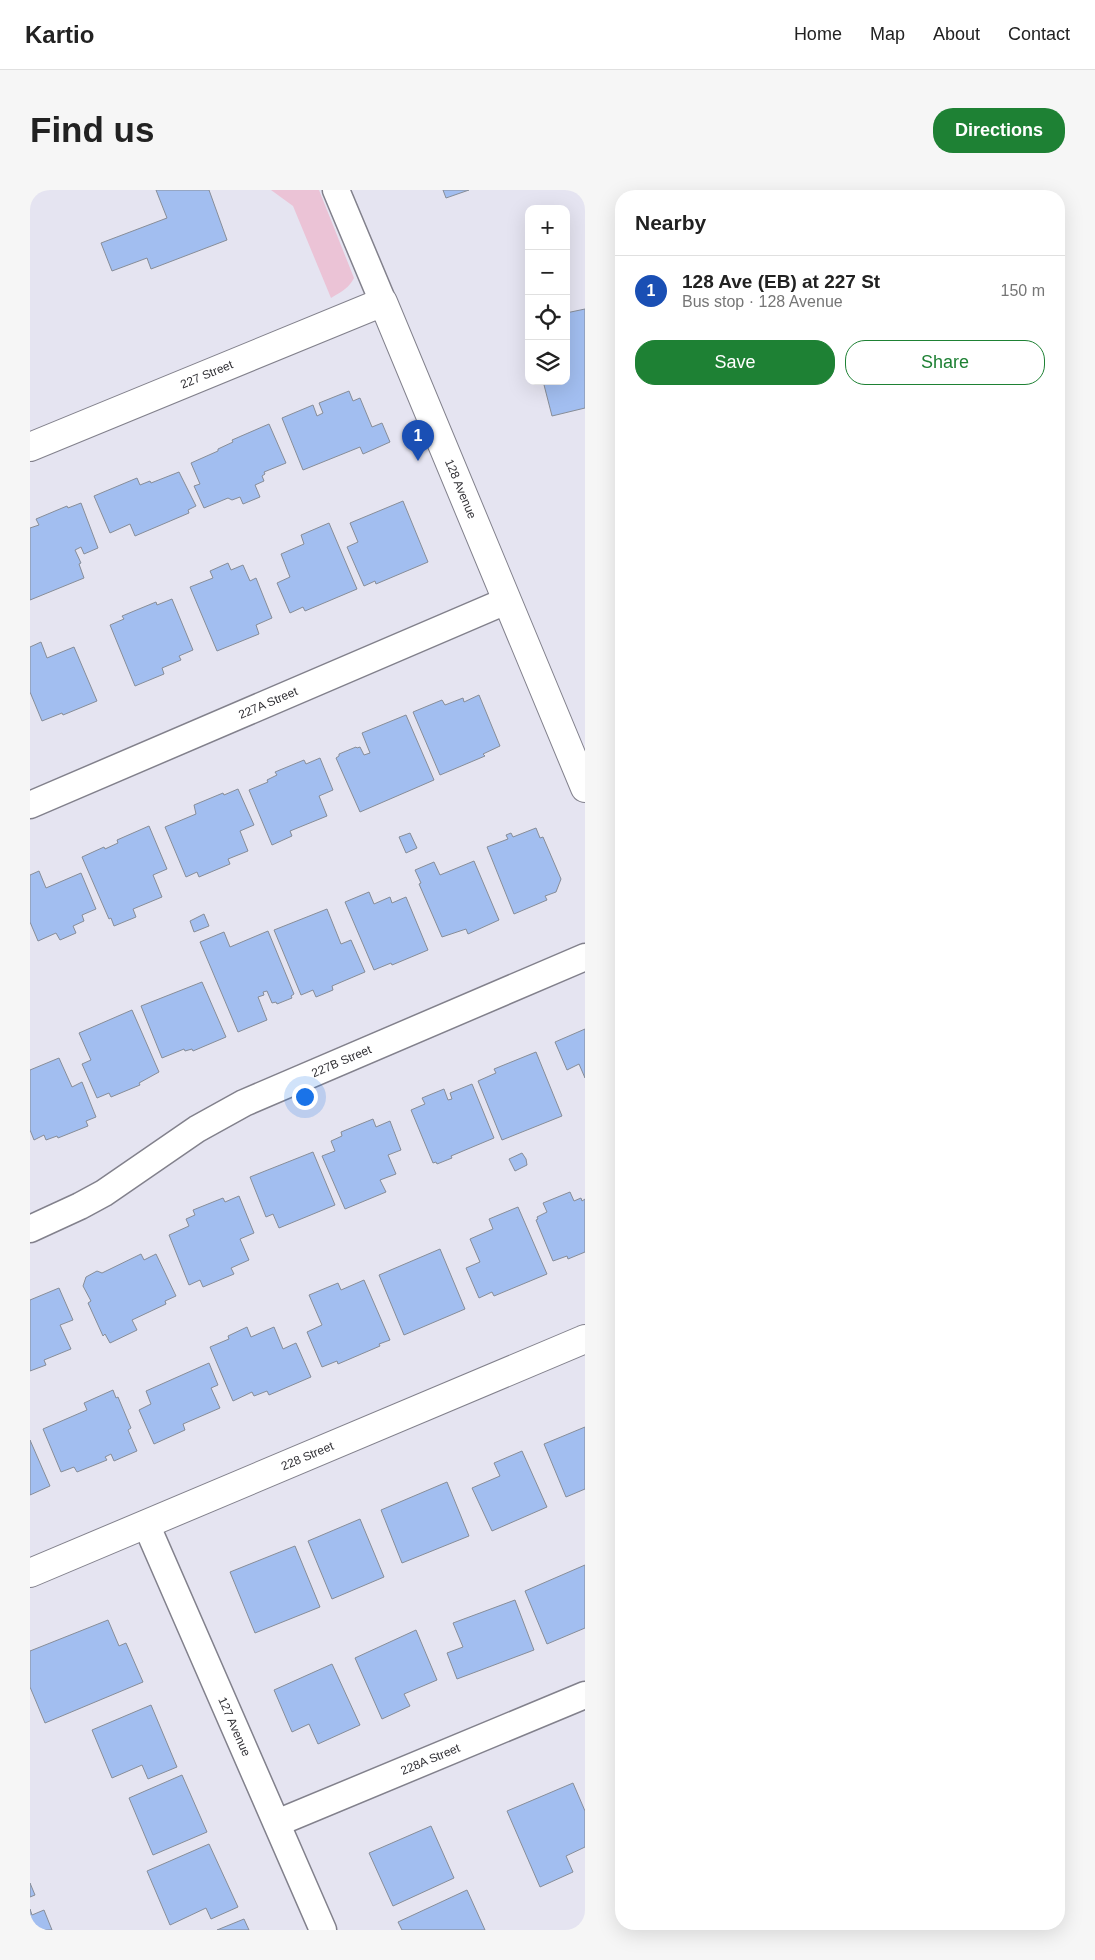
<!DOCTYPE html>
<meta charset="utf-8">
<style>
:root{--surface:#fff;--page:#f6f6f6;--text:#222;--muted:#767676;--line:#e0e0e0;--accent:#1e8134}
body{margin:0;font-family:Helvetica,sans-serif;background:var(--page);color:var(--text)}
.controls{position:absolute;right:15px;top:15px;display:grid;overflow:hidden;border-radius:10px;box-shadow:0 5px 20px #0002}
.controls button{width:45px;height:45px;display:grid;place-items:center;padding:0;border:0;border-bottom:1px solid var(--line);background:var(--surface);color:var(--text);font:25px sans-serif}
.you{position:absolute;left:274px;top:906px;width:18px;height:18px;margin:-12px;border:4px solid #fff;border-radius:50%;background:#1a73e8;box-shadow:0 0 0 8px #1a73e833}
.badge{display:grid;place-items:center;width:32px;height:32px;border-radius:50%;background:var(--accent);color:#fff;font-size:16px;font-weight:700}
.pin{position:absolute;translate:-50% -41px;filter:drop-shadow(0 1px 2px #0008)}
.pin::after{content:'';position:absolute;top:26px;width:18px;height:15px;background:inherit;clip-path:polygon(0 0,100% 0,50% 100%)}
.list{margin:0;padding:0;list-style:none}
h2{display:flex;justify-content:space-between;align-items:center;height:65px;margin:0;padding:0 20px;font-size:21px}
h2 small{font-size:16px;font-weight:400;color:var(--muted)}
.list li{display:grid;grid-template-columns:32px 1fr auto;gap:15px;align-items:center;box-sizing:border-box;height:70px;padding:0 20px;border-top:1px solid var(--line)}
.list b{display:block;font-size:19px;white-space:nowrap}
.list p{margin:0;font-size:16px;white-space:nowrap;color:var(--muted)}
.list em{font-size:16px;font-style:normal;color:var(--muted)}
.actions{display:flex;gap:10px;padding:15px 20px}
.actions a{flex:1;padding:11px 0;border:1px solid var(--accent);border-radius:20px;text-align:center;font-size:18px;color:var(--accent)}
.actions .main{background:var(--accent);color:#fff}
.icon{flex:none;width:28px;height:28px;fill:none;stroke:currentColor;stroke-width:2;stroke-linecap:round;stroke-linejoin:round}
.map{position:relative;flex:none;width:555px;height:1740px;overflow:hidden;border-radius:20px}
header{display:flex;align-items:center;gap:30px;box-sizing:border-box;height:70px;padding:0 25px;background:var(--surface);border-bottom:1px solid var(--line)}
header strong{font-size:24px}
nav{display:flex;gap:28px;margin-inline-start:auto;font-size:18px}
.intro{display:flex;align-items:center;justify-content:space-between;box-sizing:border-box;height:120px;padding:0 30px}
h1{margin:0;font-size:35px}
.button{padding:12px 22px;border-radius:20px;background:var(--accent);color:#fff;font-size:18px;font-weight:700}
main{display:flex;gap:30px;padding:0 30px}
aside{flex:1;background:var(--surface);border-radius:20px;box-shadow:0 5px 20px #0002}
.map>svg:first-child{display:block}
.green{fill:#ebc3d6}
.building{fill:#a2bef0;stroke:#878d98}
.lines{fill:none;stroke-linecap:round;stroke-linejoin:round}
.minor-casing{stroke:#82818c;stroke-width:29}
.tertiary-casing{stroke:#82818c;stroke-width:30}
.minor{stroke:#fff;stroke-width:26}
.tertiary{stroke:#fff;stroke-width:28}
.labels{text-anchor:middle;stroke-width:5;stroke-linejoin:round;paint-order:stroke}
.street-label{font-size:12px;fill:#313035;stroke:#fff}
</style>
<header>
<strong>Kartio</strong>
<nav><a>Home</a><a>Map</a><a>About</a><a>Contact</a></nav>
</header>
<div class="intro"><h1>Find us</h1><a class="button">Directions</a></div>
<main>
<div class="map">
<svg width="555" height="1740" viewBox="0 0 555 1740">
<rect width="100%" height="100%" fill="#e5e4f1"/>
<path class="green" d="M241,0H289L324,88C319,98 311,102 301,108L263,16Z"/>
<path class="building" d="M126,0H179L197,50L121,79L117,68L82,81L71,53L137,28Z
M413,0H439L416,8Z
M555,119V218L522,226L513,191H536V123Z
M319,201L323,211L330,208L342,237L352,233L360,252L333,264L330,257L273,280L252,228L283,215L287,226L293,223L289,213Z
M239,234L256,273L234,282L235,284L232,286L234,291L225,295L230,307L213,314L210,307L202,310L198,308L174,318L164,296L170,294L161,273L188,261V259L203,252L202,250Z
M149,282L166,316L158,320L159,323L105,346L100,334L80,343L64,306L107,288L110,295L120,291L121,293Z
M373,311L398,372L346,394L345,391L334,396L317,357L328,352L320,333Z
M51,313L68,358L54,364L51,357L45,360L51,373L49,374L54,388L0,410V338L9,335L6,329L37,316L38,318Z
M299,333L327,399L275,421L273,417L260,423L247,393L260,387L251,364L274,354L271,345Z
M198,373L201,380L213,375L220,391L226,388L242,428L226,435L229,444L187,461L160,397L183,388L180,381Z
M142,409L163,460L149,466L151,470L132,478L134,484L105,496L80,435L94,429L92,426L126,412L127,415Z
M11,452L17,468L44,457L67,511L33,525L32,523L12,531L0,502V457Z
M449,505L470,556L453,564L455,566L410,585L383,522L412,510L415,515L433,508L434,512Z
M376,525L404,590L330,622L306,568L309,566V564L326,557L327,558L330,557L334,565L340,563L332,543Z
M290,568L303,600L289,606L297,626L260,641L262,646L242,655L219,600L238,592L237,590L247,585L245,582L274,570L276,574Z
M208,599L224,635L210,641L218,661L198,669L200,674L169,687L167,682L156,687L135,637L166,624L164,615L193,603L194,605Z
M119,636L137,679L123,685L132,707L103,719L106,727L84,736L81,728L79,729L52,667L74,657L75,659L88,653L87,650Z
M506,638L510,648L513,647L531,689L526,702L515,706L517,710L484,724L457,657L478,649L476,645L481,643L483,647Z
M380,643L387,658L376,663L369,647Z
M444,671L469,730L438,744L436,739L412,747L389,694L391,693L385,680L404,672L410,685Z
M9,681L16,698L51,683L66,719L52,725L54,731L43,736L46,743L30,750L26,743L8,751L0,732V685Z
M339,702L344,714L360,707L362,713L376,707L398,760L362,775L361,773L344,780L315,712Z
M297,719L311,754L321,750L335,782L302,796L303,800L286,807L283,800L271,805L244,740Z
M174,724L179,736L164,742L160,731Z
M238,741L264,804L261,806L262,808L247,814L246,812L242,813L237,801L233,802L234,805L228,807L237,830L208,842L170,752L194,742L200,757Z
M172,792L196,847L163,861L162,859L155,861L154,859L132,868L111,816Z
M102,820L129,882L109,893L110,895L81,907L79,903L67,908L52,874L61,870L49,843Z
M555,839V888L549,874L537,880L525,852Z
M506,862L532,926L472,950L448,891L466,883L464,879Z
M29,868L42,897L52,892L66,927L56,931L58,936L28,948L27,946L16,950L14,945L4,950L0,940V880Z
M442,894L464,948L421,966L422,968L407,974L406,972L403,973L381,920L395,914L392,908L414,899L418,910L422,909L420,903Z
M343,929L346,937L360,931L371,960L358,965L366,984L350,990L356,1002L315,1019L292,966L305,961L301,951L312,946L311,942Z
M283,962L305,1015L249,1038L243,1024L236,1027L220,987Z
M492,963L496,969L497,975L485,981L479,969Z
M540,1002L544,1011L551,1008L552,1011L555,1009V1062L538,1069L537,1066L523,1071L506,1030L508,1029L507,1027L517,1022L513,1013Z
M209,1006L224,1043L210,1049L219,1070L201,1078L204,1084L173,1097L170,1090L159,1095L139,1045L159,1036L156,1029L165,1025L163,1020L193,1008L195,1012Z
M488,1017L517,1084L464,1106L462,1102L449,1108L436,1078L450,1072L440,1049L463,1039L459,1029Z
M410,1059L435,1119L374,1145L349,1085Z
M111,1064L114,1070L126,1064L146,1106L135,1111L136,1114L102,1130L107,1140L80,1153L75,1144L73,1146L58,1113L61,1111L53,1096L56,1087L67,1081L72,1083Z
M334,1090L360,1150L349,1154L350,1156L308,1174L307,1171L292,1177L277,1142L292,1135L279,1105L308,1093L311,1100Z
M29,1098L43,1130L30,1135L41,1159L14,1170L16,1175L0,1181V1110Z
M217,1137L221,1147L244,1137L253,1159L266,1153L281,1187L239,1205L237,1201L224,1206L222,1202L203,1211L180,1157L199,1149L198,1146Z
M179,1173L188,1195L181,1198L190,1218L153,1234L155,1240L124,1254L109,1220L121,1214L116,1201Z
M83,1200L86,1208L88,1207L101,1238L98,1240L107,1261L84,1271L81,1264L75,1267L77,1270L47,1282L44,1277L31,1282L13,1239L57,1220L54,1213Z
M555,1237V1299L536,1307L514,1254Z
M0,1250L20,1296L0,1305Z
M492,1261L517,1317L462,1341L442,1298L470,1286L464,1273Z
M417,1292L439,1346L372,1373L351,1320Z
M330,1329L354,1387L302,1409L278,1351Z
M265,1356L290,1417L225,1443L200,1382Z
M555,1375V1438L517,1454L495,1401Z
M485,1410L504,1460L427,1489L417,1463L433,1457L423,1433Z
M78,1430L89,1456L96,1453L113,1492L15,1533L0,1497V1461Z
M386,1440L407,1490L374,1504L380,1516L352,1529L325,1468Z
M302,1474L330,1535L288,1554L279,1534L262,1542L244,1500Z
M121,1515L147,1577L118,1589L112,1575L82,1588L62,1540Z
M152,1585L177,1642L123,1665L99,1608Z
M543,1593L555,1621V1657L536,1666L543,1682L510,1697L477,1621Z
M401,1636L424,1688L363,1716L339,1663Z
M179,1654L208,1717L181,1729L176,1718L140,1735L117,1681Z
M0,1693L5,1705L0,1707Z
M437,1700L455,1740H372L368,1732Z
M0,1719L2,1725L14,1720L22,1740H0Z
M214,1729L219,1740H187Z"/>
<g class="lines">
<g class="minor-casing">
<g id="minor">
<path d="M306,0L353,112"/>
<path id="s1" d="M0,615L476,411"/>
<path id="s2" d="M0,1039L50,1016L74,1003L167,939L214,913L555,767"/>
<path id="s3" d="M116,1334L293,1740"/>
<path id="s4" d="M247,1633L555,1505"/>
</g>
</g>
<g class="tertiary-casing">
<g id="tertiary">
<path id="s5" d="M0,257L353,112L555,598"/>
<path id="s6" d="M0,1383L555,1149"/>
</g>
</g>
<use href="#minor" class="minor"/>
<use href="#tertiary" class="tertiary"/>
</g>
<g class="labels">
<g class="street-label">
<text dy="4" stroke="none"><textPath href="#s5" startOffset="191">227 Street</textPath></text>
<text dy="4" stroke="none"><textPath href="#s5" startOffset="584">128 Avenue</textPath></text>
<text dy="4" stroke="none"><textPath href="#s1" startOffset="259">227A Street</textPath></text>
<text dy="4" stroke="none"><textPath href="#s2" startOffset="355">227B Street</textPath></text>
<text dy="4" stroke="none"><textPath href="#s6" startOffset="301">228 Street</textPath></text>
<text dy="4" stroke="none"><textPath href="#s3" startOffset="221">127 Avenue</textPath></text>
<text dy="4" stroke="none"><textPath href="#s4" startOffset="166">228A Street</textPath></text>
</g>
</g>
</svg>
<div class="controls">
<button>+</button>
<button>−</button>
<button><svg class="icon" aria-label="locate" viewBox="0 0 24 24"><circle cx="12" cy="12" r="6"/><path d="M12 2v4M12 18v4M2 12h4M18 12h4"/></svg></button>
<button><svg class="icon" aria-label="layers" viewBox="0 0 24 24"><path d="M12 4l9 5-9 5-9-5zM3 14l9 5 9-5"/></svg></button>
</div>
<div class="you"></div>
<div class="pin badge" style="left:388px;top:271px;background:#1a4fb4">1</div>
</div>
<aside>
<h2>Nearby<small></small></h2>
<ul class="list">
<li><span class="badge" style="background:#1a4fb4">1</span><div><b>128 Ave (EB) at 227 St</b><p>Bus stop · 128 Avenue</p></div><em>150 m</em></li>
</ul>
<div class="actions"><a class="main">Save</a><a>Share</a></div>
</aside>
</main>
